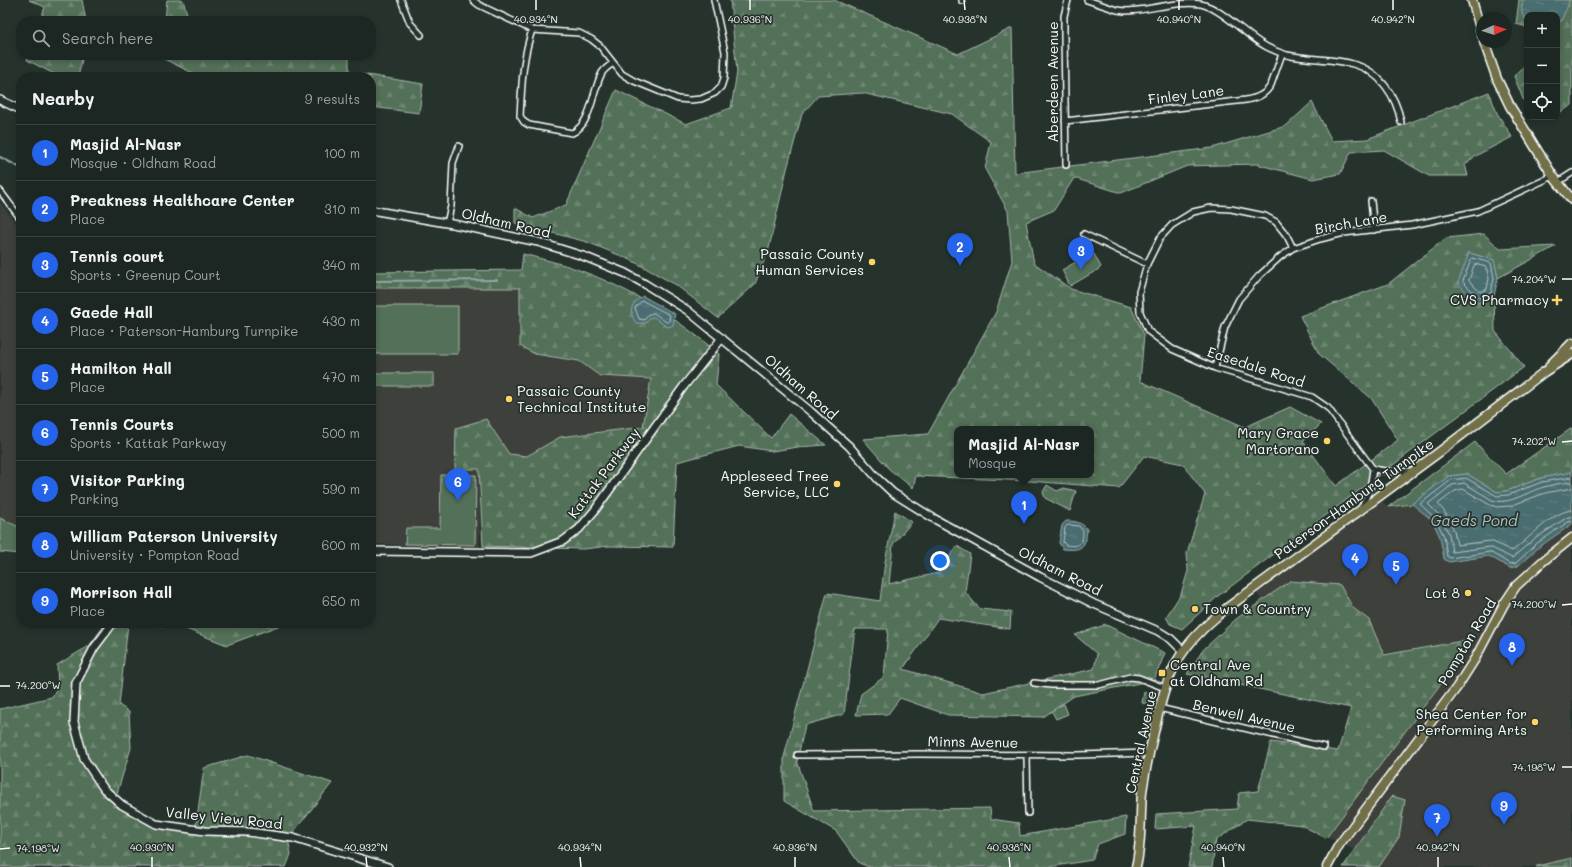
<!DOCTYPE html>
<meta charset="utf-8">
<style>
:root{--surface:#1c2622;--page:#252e2a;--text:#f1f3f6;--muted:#a0a5a5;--line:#3a4340;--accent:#2563eb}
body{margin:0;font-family:Mali,sans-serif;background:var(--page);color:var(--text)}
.controls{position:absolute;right:12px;top:12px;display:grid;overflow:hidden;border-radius:8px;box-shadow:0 2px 6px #0003}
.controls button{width:36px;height:36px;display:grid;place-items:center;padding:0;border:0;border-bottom:1px solid var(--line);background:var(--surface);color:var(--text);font:20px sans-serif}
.compass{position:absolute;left:1476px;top:12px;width:36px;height:36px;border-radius:50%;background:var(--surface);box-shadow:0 2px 6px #0003;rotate:87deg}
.you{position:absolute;left:940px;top:561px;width:14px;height:14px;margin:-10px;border:3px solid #fff;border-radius:50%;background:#1a73e8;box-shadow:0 0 0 6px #1a73e833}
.badge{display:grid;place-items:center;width:26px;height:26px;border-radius:50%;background:var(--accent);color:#fff;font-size:13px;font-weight:700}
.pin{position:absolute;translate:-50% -33px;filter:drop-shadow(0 1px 2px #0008)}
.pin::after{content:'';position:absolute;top:21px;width:14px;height:12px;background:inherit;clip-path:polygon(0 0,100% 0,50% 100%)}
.popup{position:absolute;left:954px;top:426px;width:140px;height:52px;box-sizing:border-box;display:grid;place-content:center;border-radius:8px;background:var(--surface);filter:drop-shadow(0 1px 3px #0005);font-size:13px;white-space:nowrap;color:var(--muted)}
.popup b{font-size:15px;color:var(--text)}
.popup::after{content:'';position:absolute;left:50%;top:100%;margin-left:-8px;border:8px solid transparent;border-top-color:var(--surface)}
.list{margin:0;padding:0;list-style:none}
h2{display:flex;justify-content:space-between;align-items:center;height:52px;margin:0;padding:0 16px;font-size:17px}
h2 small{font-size:13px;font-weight:400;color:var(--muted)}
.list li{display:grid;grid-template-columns:26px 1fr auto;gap:12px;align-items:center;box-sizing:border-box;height:56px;padding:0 16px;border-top:1px solid var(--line)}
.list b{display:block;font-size:15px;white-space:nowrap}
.list p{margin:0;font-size:13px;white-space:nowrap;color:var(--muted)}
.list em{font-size:13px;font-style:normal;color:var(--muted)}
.icon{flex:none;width:22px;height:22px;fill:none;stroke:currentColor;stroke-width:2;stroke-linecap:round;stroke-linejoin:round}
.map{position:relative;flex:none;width:1572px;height:867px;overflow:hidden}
.search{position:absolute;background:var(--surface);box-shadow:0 2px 6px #0003;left:16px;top:16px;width:360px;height:44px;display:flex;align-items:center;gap:10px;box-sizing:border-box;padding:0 14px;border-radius:16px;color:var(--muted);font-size:15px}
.panel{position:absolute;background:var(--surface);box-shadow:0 2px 6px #0003;left:16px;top:72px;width:360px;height:556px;border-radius:16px}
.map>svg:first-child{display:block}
.built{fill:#3c413a}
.green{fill:#527058;stroke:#a8b8ac}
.forest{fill:url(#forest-firs);stroke:#a8b8ac;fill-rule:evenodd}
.park{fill:url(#park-crowns);stroke:#a8b8ac}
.water{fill:url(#water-ripples);stroke:#92a7a9}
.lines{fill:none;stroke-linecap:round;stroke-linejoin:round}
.shore{stroke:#b7c5c6;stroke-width:1}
.stream{stroke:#92a7a9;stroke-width:2}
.street-casing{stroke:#fff;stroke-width:8}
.secondary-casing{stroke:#fff;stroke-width:10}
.primary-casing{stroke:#fff;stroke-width:11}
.street{stroke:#26332d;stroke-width:5}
.secondary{stroke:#26332d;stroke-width:7}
.primary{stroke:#71704a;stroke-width:8}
.ticks{fill:none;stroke:#fff;stroke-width:1.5}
.poi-dot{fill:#ffd166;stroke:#26332d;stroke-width:1.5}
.labels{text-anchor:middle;stroke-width:3.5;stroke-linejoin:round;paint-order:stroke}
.street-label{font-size:14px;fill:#fff;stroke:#26332d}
.poi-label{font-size:14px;fill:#fff;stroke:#26332d;text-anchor:end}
.water-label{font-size:15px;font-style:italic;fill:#aebdbf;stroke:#26332d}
.ticks-label{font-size:10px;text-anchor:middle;fill:#fff;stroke:#26332d;stroke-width:3.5;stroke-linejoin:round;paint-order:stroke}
</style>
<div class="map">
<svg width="1572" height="867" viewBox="0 0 1572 867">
<defs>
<pattern id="forest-firs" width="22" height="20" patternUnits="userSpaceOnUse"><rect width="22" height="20" fill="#527058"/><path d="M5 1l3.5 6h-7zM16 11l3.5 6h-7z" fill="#6c8571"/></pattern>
<pattern id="park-crowns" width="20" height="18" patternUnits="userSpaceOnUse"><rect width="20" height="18" fill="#527058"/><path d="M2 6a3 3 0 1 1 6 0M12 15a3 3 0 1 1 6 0" fill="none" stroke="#6c8571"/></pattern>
<pattern id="water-ripples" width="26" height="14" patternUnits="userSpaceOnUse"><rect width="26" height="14" fill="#4a6d70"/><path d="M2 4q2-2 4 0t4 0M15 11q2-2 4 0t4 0" fill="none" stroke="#658385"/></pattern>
</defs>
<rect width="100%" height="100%" fill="#26332d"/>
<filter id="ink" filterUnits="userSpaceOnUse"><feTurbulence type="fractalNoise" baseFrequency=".025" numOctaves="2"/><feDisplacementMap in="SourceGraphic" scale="8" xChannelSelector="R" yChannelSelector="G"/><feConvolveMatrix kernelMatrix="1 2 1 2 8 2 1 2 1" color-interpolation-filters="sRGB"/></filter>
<g filter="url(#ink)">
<path class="built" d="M0,202L21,230V528L0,518Z
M371,288H521L535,354L579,361L600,376L651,379L644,427L560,437L527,456L509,454L486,419L479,469L480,520L479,548L371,544Z
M1572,472V867H1343L1355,850L1327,837L1445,678L1462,641L1384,655L1369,620L1353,608L1340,585L1290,581L1262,601L1256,592L1382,501L1388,507L1497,492Z"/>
<path class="green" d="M1091,253L1094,254L1101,267L1099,269L1070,286L1062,270Z
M371,306H458V354H371Z
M376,373H434V386H376Z
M441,475H476L475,545L405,544L406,528H440Z
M0,518L21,528V554L0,552Z
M1144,692L1154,693L1153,704L1142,703Z
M1064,704L1068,714L1056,719L1051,710Z"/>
<path class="forest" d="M29,0H82L86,21H40L45,7Z
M167,0H183L189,21H165Z
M730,0H834L958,54L1012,28L1015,173L1212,148L1286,126L1312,102L1332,141L1367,139L1489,92L1497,113L1512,137L1479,154L1465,164L1468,176H1429L1384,150L1351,152L1340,174L1313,179L1256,164L1187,166L1121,193L1074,178L1054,210L1026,222L1034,263L1071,289L1131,307L1144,335L1140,381L1245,427L1290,407L1321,424L1303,441L1336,486L1398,440L1371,398L1319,354L1300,316L1388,284L1446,238L1484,234L1500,249L1556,246L1498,278L1494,260L1469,253L1466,263L1477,303L1494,296L1495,331L1524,367L1218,596L1182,629L1170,624L1166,617L1181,594L1188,571L1187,553L1205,494L1183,464L1144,456L1119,488L1029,481L916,476L913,488L889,469L863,439L928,434L996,312L1012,261L1008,211L985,169L991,142L952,114L862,93L818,96L802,114L787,169L769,248L755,284L718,318L676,285L631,260L587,242L515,223V208L533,218L566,205L616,90L686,124L731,108L737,72ZM957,429H1091V475H957Z
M1519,0H1572V105L1557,114V38L1559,36L1557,35V15H1527V27L1516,24Z
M29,55H83L78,77H60L27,60Z
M162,55H349V72L423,84L419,113L371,107V77H201L162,58Z
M1527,64V106L1523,99L1514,76Z
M523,254C541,259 561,263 579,270C631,289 677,318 719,354L716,385L771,438L789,414L826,445L798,447L772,451L739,446L677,462L673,547L609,546L584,549L483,546L479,469H455L456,428L486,419L509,454L527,456L560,437L643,427L651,379L600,376L579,361L535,354L520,346V288H371V272L521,270Z
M1572,428V472L1541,478L1507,491L1497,492L1467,474L1449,476L1412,504L1388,507L1475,442L1506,474Z
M895,511L912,522L893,544L889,584L938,573L957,546L970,554L965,592L980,609L1011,612L1010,629L938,618L903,669L983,693L1094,669L1097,654L1075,635L1102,626L1104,624L1165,653L1152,685L1145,682L1074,696L1043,717L948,715L900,698L888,714L856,715L861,694L884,677L888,629H855L844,714L805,725L797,761L814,811L990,808L991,819L1019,823L1020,836L1126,817L1125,834L1098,844L1092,860L1049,867H869L859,863L836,831L784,801V757L827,593L880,601L885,562Z
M1290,581L1340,585L1353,608L1369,620L1384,655L1462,641L1466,642L1445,678L1326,838L1301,825L1247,819L1216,840L1212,867H1188L1196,826L1155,829L1156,814L1237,809L1239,793L1258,791L1271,742L1338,751L1351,708L1187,674L1203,650L1236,619Z
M106,623H286L227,645L181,627L128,624L119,705L129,712L131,748L113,806L195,832L204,768L248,755L332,783L288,839L291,854L286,867H0V709L52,697L58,686L57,665L89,646Z
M1392,796L1405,800L1399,837L1379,867H1343Z
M1572,858V867H1536L1537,866Z"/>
<path class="park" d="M1047,485L1057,491L1064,488L1076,491L1070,511L1045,498L1043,492Z"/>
<path class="water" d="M1524,0H1568L1569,3L1561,21L1557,23V15H1527V20C1520,16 1521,6 1524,0Z
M1469,253L1494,260L1498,278L1494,296L1477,303L1458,283Z
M643,296L675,314L673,325L669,327L664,325L654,317H651L646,323H636C628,311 631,303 643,296Z
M1572,472V524L1539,547L1518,566L1510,568L1489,556L1449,562L1444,559L1440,537L1432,520L1412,504L1449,476L1467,474L1497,492L1507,491L1541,478Z
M1066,521C1076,521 1081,522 1087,529C1086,548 1081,551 1063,549L1059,543L1062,525Z"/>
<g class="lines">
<path class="shore" d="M1472,258L1491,263L1494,278L1491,293L1479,298L1463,282Z
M1475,264L1486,267L1489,278L1487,289L1480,292L1469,281Z
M643,301L670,315L669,322H666L654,313L649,314L644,320L639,319L635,308L638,304Z
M1572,477L1542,482L1508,495L1497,496L1466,478L1451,480L1420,504L1435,518L1444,536L1447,556L1450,558L1490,552L1510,564L1516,563L1536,544L1568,522L1572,521
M1572,482C1563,483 1553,484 1544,487C1528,491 1509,506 1492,500L1464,483L1452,485L1428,504L1440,516L1449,534L1452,552L1490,547L1512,558L1533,540L1566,518L1572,516
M1572,488L1545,493L1510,506L1497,507L1490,505L1463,489L1455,491L1438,504L1444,511L1454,530L1457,545L1491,541L1512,551C1527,541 1553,511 1572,510
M1068,525L1079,526L1083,531C1083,544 1079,547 1066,545L1063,542L1065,528Z"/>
<path class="stream" d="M0,157L21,168
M371,281L497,280"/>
<g class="street-casing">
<path id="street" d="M401,0L410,23L421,35
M473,0L479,5L532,30L579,33L591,39L600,46L622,74L634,81L678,99L690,100L701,99L715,93L721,87L724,78L725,52L714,0
M962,0V1
M1087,0L1117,10L1125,11C1148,11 1178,0 1201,4C1223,9 1246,36 1267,47C1273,50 1280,53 1287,55C1308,60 1332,58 1353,64C1380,71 1396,96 1401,122
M532,30C522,61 522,84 520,116L524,122L529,125L572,133C592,124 592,91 602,73C604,69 609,66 613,63
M1065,121L1246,100C1257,98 1265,95 1271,85L1282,54
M1066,165L1064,34V16L1068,0
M1558,182L1572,173
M0,191L21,219
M1371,201L1374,230
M447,223L451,206L453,163L459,146
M1084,234L1147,264
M1293,248L1287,236L1276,222L1265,216L1231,209L1211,208L1193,212L1172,225L1160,238L1147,264L1139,292L1140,312L1148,331L1172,349L1215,368L1312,397L1328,408L1373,469L1391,472L1413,471
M1215,368L1225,327L1239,299L1259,276L1280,257L1293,248L1320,239L1344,233L1412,225L1478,211L1553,176
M1361,508L1370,489L1373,469
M1034,683L1051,685H1099L1130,677L1139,678L1165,688
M1159,708L1324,747
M797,755L919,754L1078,755L1149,753
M1027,755L1028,813"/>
</g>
<g class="secondary-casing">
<path id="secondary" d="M0,100L21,110
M371,210L458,225L538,242L583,256L625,273L645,284L687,310L810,411L849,446L878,479L893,493L933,518L1040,577L1094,604L1158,631L1171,639L1183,651
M371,551L531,553L563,541L579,529L595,510L684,386L722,338
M113,623L94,648L76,683L74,722L84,759L104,789L122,805L156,824L205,831L248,832L293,838L388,867"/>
</g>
<g class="primary-casing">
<path id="primary" d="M1472,0L1482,35
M1484,42L1497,79L1510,106L1553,176L1572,200
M1550,365L1572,343
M1136,867C1142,842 1140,817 1142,792C1145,772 1149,752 1154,732C1167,672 1177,647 1227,608L1438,453L1544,372L1572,354
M1327,867L1339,845L1457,687L1476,657L1504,604L1516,586L1542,562L1572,538"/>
</g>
<use href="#street" class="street"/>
<use href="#secondary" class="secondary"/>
<use href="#primary" class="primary"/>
</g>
</g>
<path class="ticks" d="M536,0V10M750,0V10M964,0L965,10M1179,0V10M1393,0V10M1562,279H1572M1562,442L1572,441M1562,605L1572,604M0,686H10M1562,767H1572M0,849L10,848M152,857V867M366,857L367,867M580,857L581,867M795,857V867M1009,857L1010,867M1223,857L1224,867M1438,857V867"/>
<g class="poi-dot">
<circle cx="872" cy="262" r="4"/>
<path d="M1555 294h4v4h4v4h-4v4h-4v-4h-4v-4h4z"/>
<circle cx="509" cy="399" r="4"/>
<circle cx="1327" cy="441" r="4"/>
<circle cx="837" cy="484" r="4"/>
<circle cx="1468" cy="593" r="4"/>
<circle cx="1195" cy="609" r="4"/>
<rect x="1158" y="669" width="8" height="8" rx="2"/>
<circle cx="1535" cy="722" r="4"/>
</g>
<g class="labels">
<g class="street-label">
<text transform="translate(1053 82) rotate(-90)" y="5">Aberdeen Avenue</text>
<text transform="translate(1186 95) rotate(-7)" y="5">Finley Lane</text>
<text transform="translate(506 223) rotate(13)" y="5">Oldham Road</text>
<text transform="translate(1351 223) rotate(-10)" y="5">Birch Lane</text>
<text transform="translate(1256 367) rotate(18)" y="5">Easedale Road</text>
<text transform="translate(801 387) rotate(41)" y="5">Oldham Road</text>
<text transform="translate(604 473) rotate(-53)" y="5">Kattak Parkway</text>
<text transform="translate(1354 499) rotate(-36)" y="5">Paterson-Hamburg Turnpike</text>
<text transform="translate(1060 571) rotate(27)" y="5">Oldham Road</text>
<text transform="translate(1467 642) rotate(-59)" y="5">Pompton Road</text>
<text transform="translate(1244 716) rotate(13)" y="5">Benwell Avenue</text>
<text transform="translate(973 742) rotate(1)" y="5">Minns Avenue</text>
<text transform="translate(1141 742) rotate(-78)" y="5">Central Avenue</text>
<text transform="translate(224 818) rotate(6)" y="5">Valley View Road</text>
</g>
<g class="poi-label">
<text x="864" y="259">Passaic County<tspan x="864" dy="16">Human Services</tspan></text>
<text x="1549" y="305">CVS Pharmacy</text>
<text x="517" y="396" text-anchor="start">Passaic County<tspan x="517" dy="16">Technical Institute</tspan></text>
<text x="1319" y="438">Mary Grace<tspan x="1319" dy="16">Martorano</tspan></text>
<text x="829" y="481">Appleseed Tree<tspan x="829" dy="16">Service, LLC</tspan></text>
<text x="1460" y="598">Lot 8</text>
<text x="1203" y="614" text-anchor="start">Town &amp; Country</text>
<text x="1170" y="670" text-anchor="start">Central Ave<tspan x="1170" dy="16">at Oldham Rd</tspan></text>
<text x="1527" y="719">Shea Center for<tspan x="1527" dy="16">Performing Arts</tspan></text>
</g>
<g class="water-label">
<text x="1474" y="526">Gaeds Pond</text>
</g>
</g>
<g class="ticks-label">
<text x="536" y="23">40.934°N</text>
<text x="750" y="23">40.936°N</text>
<text x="965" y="23">40.938°N</text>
<text x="1179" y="23">40.940°N</text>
<text x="1393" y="23">40.942°N</text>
<text x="1534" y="283">74.204°W</text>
<text x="1534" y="445">74.202°W</text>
<text x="1534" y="608">74.200°W</text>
<text x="38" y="689">74.200°W</text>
<text x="1534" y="771">74.198°W</text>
<text x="152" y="851">40.930°N</text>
<text x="366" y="851">40.932°N</text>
<text x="580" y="851">40.934°N</text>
<text x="795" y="851">40.936°N</text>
<text x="1009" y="851">40.938°N</text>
<text x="1223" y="851">40.940°N</text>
<text x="1438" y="851">40.942°N</text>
<text x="38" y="852">74.198°W</text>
</g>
</svg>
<div class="controls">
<button>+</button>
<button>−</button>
<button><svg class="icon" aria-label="locate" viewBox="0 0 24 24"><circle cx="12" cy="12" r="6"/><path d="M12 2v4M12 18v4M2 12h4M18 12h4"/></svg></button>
</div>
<svg class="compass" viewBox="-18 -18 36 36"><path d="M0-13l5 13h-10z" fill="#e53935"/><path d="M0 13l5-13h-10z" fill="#a0a5a5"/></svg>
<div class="you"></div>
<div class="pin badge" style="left:1024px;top:524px">1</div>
<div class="popup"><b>Masjid Al-Nasr</b>Mosque</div>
<div class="pin badge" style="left:960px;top:266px">2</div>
<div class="pin badge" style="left:1081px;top:270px">3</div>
<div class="pin badge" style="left:1355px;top:577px">4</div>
<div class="pin badge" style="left:1396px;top:585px">5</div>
<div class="pin badge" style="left:458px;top:501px">6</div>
<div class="pin badge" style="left:1437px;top:837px">7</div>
<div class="pin badge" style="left:1512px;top:666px">8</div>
<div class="pin badge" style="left:1504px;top:825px">9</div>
<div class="search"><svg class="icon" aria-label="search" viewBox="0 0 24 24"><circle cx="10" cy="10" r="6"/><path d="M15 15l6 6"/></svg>Search here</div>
<section class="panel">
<h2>Nearby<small>9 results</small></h2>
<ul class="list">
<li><span class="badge">1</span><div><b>Masjid Al-Nasr</b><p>Mosque · Oldham Road</p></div><em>100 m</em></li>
<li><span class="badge">2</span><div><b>Preakness Healthcare Center</b><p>Place</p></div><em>310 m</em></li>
<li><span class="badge">3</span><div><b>Tennis court</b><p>Sports · Greenup Court</p></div><em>340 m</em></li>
<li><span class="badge">4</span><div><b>Gaede Hall</b><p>Place · Paterson-Hamburg Turnpike</p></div><em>430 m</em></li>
<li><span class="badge">5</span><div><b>Hamilton Hall</b><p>Place</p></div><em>470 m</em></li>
<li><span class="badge">6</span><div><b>Tennis Courts</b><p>Sports · Kattak Parkway</p></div><em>500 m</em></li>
<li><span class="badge">7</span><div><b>Visitor Parking</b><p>Parking</p></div><em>590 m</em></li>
<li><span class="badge">8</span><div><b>William Paterson University</b><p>University · Pompton Road</p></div><em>600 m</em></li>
<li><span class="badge">9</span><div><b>Morrison Hall</b><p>Place</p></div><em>650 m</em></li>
</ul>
</section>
</div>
